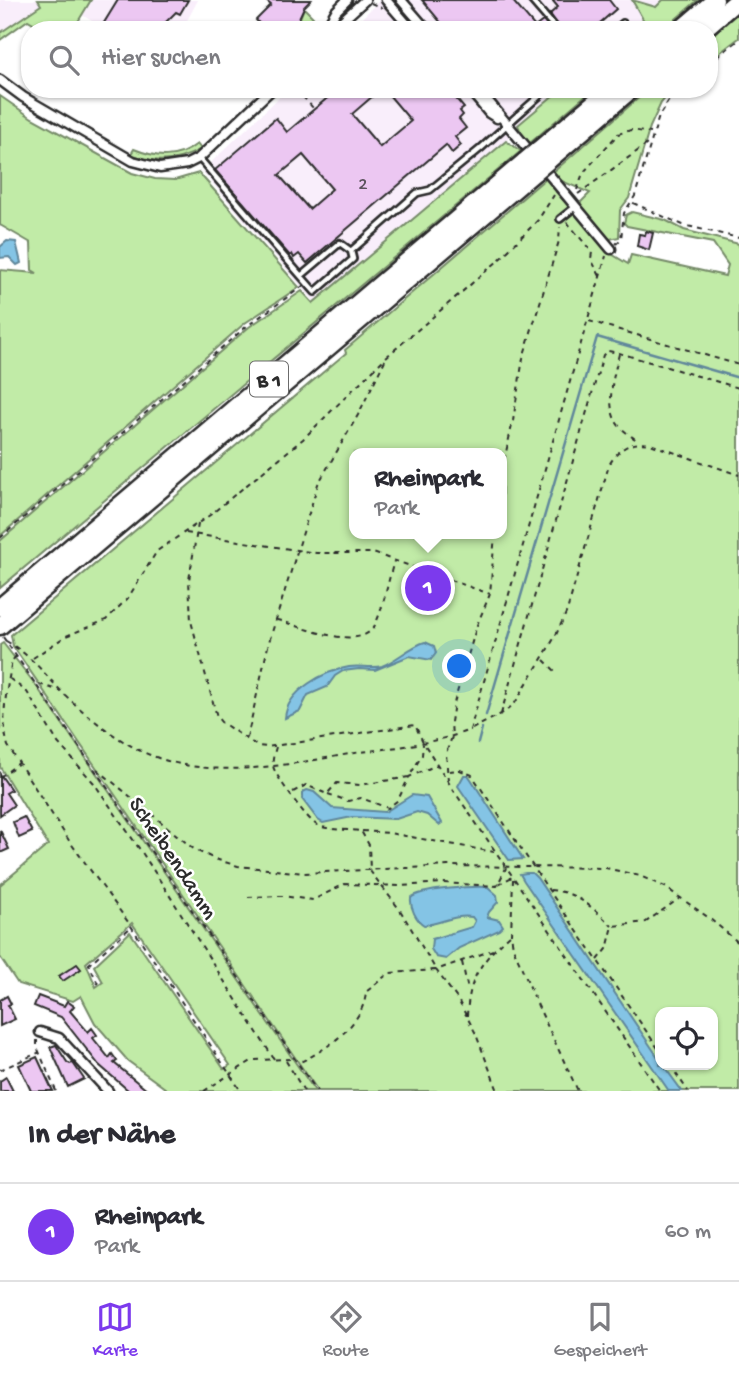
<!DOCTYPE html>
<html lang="de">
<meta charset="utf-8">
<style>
:root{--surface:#fff;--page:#f2f2f3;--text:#2b2b33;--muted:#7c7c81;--line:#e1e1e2;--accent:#7c3aed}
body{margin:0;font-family:"Gochi Hand",sans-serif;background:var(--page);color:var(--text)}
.controls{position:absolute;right:21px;bottom:21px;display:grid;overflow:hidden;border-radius:14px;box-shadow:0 2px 5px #0004}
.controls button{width:63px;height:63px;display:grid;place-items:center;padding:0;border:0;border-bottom:2px solid var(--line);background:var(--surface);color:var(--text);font:35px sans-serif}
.you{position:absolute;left:460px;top:667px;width:24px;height:24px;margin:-18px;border:5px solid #fff;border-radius:50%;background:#1a73e8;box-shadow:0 0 0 10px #1a73e833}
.badge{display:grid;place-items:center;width:46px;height:46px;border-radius:50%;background:var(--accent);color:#fff;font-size:23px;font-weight:700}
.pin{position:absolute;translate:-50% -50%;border:4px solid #fff;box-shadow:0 2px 7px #0006}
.popup{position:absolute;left:349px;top:448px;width:158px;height:91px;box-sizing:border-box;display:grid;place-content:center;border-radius:14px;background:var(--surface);filter:drop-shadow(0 2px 5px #0005);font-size:23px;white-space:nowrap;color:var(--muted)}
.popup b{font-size:26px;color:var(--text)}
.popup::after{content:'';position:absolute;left:50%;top:100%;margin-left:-14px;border:14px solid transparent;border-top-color:var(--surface)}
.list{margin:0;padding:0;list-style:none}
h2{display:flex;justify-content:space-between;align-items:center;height:91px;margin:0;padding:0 28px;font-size:30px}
h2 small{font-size:23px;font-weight:400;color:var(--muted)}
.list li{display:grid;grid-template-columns:46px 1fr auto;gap:21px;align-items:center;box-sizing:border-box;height:98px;padding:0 28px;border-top:2px solid var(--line)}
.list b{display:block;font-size:26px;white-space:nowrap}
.list p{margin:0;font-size:23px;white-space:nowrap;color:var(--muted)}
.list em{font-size:23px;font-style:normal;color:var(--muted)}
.icon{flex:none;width:38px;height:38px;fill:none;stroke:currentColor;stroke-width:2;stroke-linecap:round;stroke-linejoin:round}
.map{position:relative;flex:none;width:739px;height:1091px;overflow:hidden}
.search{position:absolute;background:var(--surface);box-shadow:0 2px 5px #0004;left:21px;right:21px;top:21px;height:77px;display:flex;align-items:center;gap:18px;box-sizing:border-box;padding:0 24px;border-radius:28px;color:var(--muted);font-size:26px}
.sheet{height:189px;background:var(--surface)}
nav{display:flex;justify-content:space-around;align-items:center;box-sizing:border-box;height:98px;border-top:2px solid var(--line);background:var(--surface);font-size:19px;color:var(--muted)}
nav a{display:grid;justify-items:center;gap:4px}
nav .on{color:var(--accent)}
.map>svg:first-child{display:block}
.built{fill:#f9eefb}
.green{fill:#c1eba7;stroke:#768b69;stroke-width:2;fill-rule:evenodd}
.water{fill:#84c4e5;stroke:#60879b;stroke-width:2}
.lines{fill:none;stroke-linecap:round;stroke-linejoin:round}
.stream{stroke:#60879b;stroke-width:2.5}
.building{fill:#ecc7f2;stroke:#2b2b2b;stroke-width:2;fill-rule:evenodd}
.lane-casing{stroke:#2b2b2b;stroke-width:10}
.street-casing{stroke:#2b2b2b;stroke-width:13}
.highway-casing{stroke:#2b2b2b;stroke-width:21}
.path{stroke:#2b2b2b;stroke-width:2;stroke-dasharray:5 5;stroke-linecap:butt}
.lane{stroke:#fff;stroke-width:4.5}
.street{stroke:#fff;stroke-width:8}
.highway{stroke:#fff;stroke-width:16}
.highway-bridge-casing{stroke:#2b2b2b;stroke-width:21;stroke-linecap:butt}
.highway-bridge{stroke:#fff;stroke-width:16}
.labels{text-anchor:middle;stroke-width:5;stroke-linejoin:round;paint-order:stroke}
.number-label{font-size:19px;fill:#5b525d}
.shield{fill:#fff;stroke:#6b6b6b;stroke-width:2}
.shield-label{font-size:21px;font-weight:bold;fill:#2b2b2b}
.street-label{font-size:23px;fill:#2b2b2b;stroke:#fff}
</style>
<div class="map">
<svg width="739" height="1091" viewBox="0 0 739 1091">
<rect width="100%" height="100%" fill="#fff"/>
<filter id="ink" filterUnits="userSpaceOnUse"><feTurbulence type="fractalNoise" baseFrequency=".0143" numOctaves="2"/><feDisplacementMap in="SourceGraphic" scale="14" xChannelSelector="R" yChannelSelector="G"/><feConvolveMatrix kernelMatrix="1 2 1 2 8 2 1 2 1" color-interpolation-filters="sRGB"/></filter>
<g filter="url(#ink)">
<path class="built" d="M0,0H38L41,5L0,33Z
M91,0H198L182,30H107L82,15Z
M380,0H663L634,30H350Z
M288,89H561L518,125L506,141L315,302L202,171Z"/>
<path class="green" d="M38,0H91L73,30H45L28,20L0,40V33L41,5Z
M632,0L656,7L663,0H698L663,30H634L644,21Z
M304,8L313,17L304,30H295Z
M739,12V38L709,61V38Z
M561,89H593L530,143L522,135L518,125Z
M649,89H673L661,103L650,127L629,198L620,210L619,237L610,239L602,233L578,205L590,193L557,179L552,173Z
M0,96L32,118L132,173L155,179L175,180L199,173L299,287L245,323L0,536V270L37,273L32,270L31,243L0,225Z
M506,141L521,151L0,588V541L249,327L302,291L313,303Z
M197,144L201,149C178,162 155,165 131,154L134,149C156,158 177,160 197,144Z
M546,178L555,188L556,192L610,253L628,264L631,255L725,276L728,265L713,243L627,226L624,223L626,215L632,212L665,220L684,230L739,244V1091H318L13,646L11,635L346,353L345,350ZM354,453H502V534H354ZM660,1012H713V1065H660Z
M3,643L35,684L315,1091H169L128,1061L95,1023L81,996L73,1001L18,984L0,957V885L48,845L0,767V645ZM132,923L230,1065L224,1069L130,932L94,966L103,982L96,987L86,963Z"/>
<path class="water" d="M7,241L16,242L21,263L17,265L9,257L0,258V247Z
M425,642L434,646L436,653L431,660L409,656L375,670L359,669L343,671L335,676L327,687L308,695L300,711L285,718C287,690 325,671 349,667C360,665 372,669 382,666C397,660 411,646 425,642Z
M464,775H468L471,779L523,859L509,860L458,786Z
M307,790L314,792L332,808L385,812L412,795L427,797L442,823L439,825L427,815L417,812L396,819L352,817L323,823L318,820L302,799L303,792Z
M526,873H532L537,878L660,1060V1065H663L682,1091H669L524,881L520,874Z
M488,887L497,895L498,902L489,912L487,917L499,920L503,926L499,930L459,948L446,959L436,957L431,949L432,939L472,927L475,921L472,917C455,914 440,924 424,925C416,920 410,908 411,898C420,889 473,886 488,887Z"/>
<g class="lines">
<path class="stream" d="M486,715L597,337L739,378
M478,743L482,728"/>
</g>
<path class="building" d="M118,0H188L180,14L176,12L158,30H108L102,26Z
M265,0H311L304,7L294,29L288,23L281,30H265L256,20L271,5Z
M422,0H512L535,27L543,21L550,30H447Z
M552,0H609L616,9L592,30H562L550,14L558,7Z
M338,89H381L352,114L380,147L411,121L384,89H448L464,108L460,111L463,115L459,119L466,128L455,137L461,145L452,153L446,145L307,263L299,254L294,258L292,254L290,256L215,170L276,118L287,132ZM303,155L332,189L309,209L279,175Z
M646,231L653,233L649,250L637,246L639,234L645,235Z
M0,774L11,790L6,793L14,805L0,815Z
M24,817L32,832L19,838L13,822Z
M0,830L9,849L0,853Z
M77,964L81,969L63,981L59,976Z
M7,996L11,1004L8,1005L15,1019L0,1026V1000Z
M38,996L64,1006L67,1001L74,1006L70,1011L88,1032L92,1028L97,1035L93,1038L109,1058L112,1054L117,1061L114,1063L148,1091H129L99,1065L61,1017L34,1006Z
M56,1045L67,1062L70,1064L73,1063L84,1079L68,1087L50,1047Z
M37,1057L50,1085L53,1091H31L19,1065Z
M6,1077L13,1091H0V1081Z"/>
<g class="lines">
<g class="lane-casing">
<path id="lane" d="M531,0L557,30
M615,30L623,23
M199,158L301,276
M560,219L575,207
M351,251L353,259L315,292L301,276L340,243L351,251L417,193L430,190L480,149L547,89"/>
</g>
<g class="street-casing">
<path id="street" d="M386,0L412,30
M401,0L427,30
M325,30L336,11L347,0
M332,30L365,0
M0,80L23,97L133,161L160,168L187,164L199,158L272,89
M469,89L489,113L497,118
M478,89L611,249
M40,1032L59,1038L108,1091"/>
</g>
<g class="highway-casing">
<path id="highway" d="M680,30L715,0
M703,30L738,0
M538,150L610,89
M548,161L632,89
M0,607L525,161
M0,626L535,172"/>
</g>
<path class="path" d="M371,3L382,8
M709,63L739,40
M296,89L314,109
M577,190L583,173L618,134L631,130L651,133
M578,194L650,142
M633,203L683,225L739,238
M567,222L592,252L591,259L601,278
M616,244L621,239L624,213L635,196L659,116L676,89
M589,321L739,365
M619,354C614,374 605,404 617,423C622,431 632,436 639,442
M502,470L513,421L523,358L559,241L560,227
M198,524L189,580L191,621L217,717L221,722L257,746L267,747L415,725L423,742L454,791L660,1091
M186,533L316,553H373L490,594
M0,538L247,326L303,286
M277,620C301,626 361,653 375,625C384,606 388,581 394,561
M3,637L317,1091
M6,641C30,655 42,671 61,691C79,709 101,727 123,741C195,787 283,765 361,752C398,747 436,743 470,730L606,256
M16,656L12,661C7,689 0,718 8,746L70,842L131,926L241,1091
M33,658L66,636L106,620L128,598L157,551L210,515L303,439L386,357L498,261L538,220L554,195
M544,660L557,673
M10,679L27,692L58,743L94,783L143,854L274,1059
M39,684L60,691
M501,714L603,355L608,351L619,353L739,388
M472,729L505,712L515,703L555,637L567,611L609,465C619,448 630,441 650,444L739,475
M247,738L269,642L318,484L358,415L386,358
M276,747C274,754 271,762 274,769C278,779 307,820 317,825C330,831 347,829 361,831L369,845L370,871L400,910L436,970L389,973L366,992C364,1024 325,1051 298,1063
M97,769L195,850L215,859L238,866L304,873L448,866L606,868L640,876L665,887L709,918L739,943
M449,771L460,770L472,775L548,889L660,1051
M0,777L19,763
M448,781L446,753L452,737L451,722L454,703L477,625L490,594L495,534
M293,792L306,785L327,794L337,783L360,785L409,777L422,755L423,744
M328,794L348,801L361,798L388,808L398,800L409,777L437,765
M362,831L389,833L494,852
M513,879L511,934L513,947L538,1006L578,1091
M498,884L512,877
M550,890C577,892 592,907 612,926
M248,897L282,896L313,900L345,884L401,886L442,883L497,886L506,868
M493,950L436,970L458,1000L475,1032L498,1091
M598,960L607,949L613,926L646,922L680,898
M462,962L468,990
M98,984L89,964L131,927
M467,1016C469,977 481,961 510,935
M37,1040V1047L56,1091
M286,1061L304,1091
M670,1065L688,1091
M0,1070L40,1052
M204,1091L253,1060L293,1059"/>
<use href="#lane" class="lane"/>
<use href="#street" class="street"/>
<use href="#highway" class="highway"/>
<g class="highway-bridge-casing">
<path id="highway-bridge" d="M525,161L538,150
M535,172L548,161"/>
</g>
<use href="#highway-bridge" class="highway-bridge"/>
</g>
</g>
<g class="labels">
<g class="number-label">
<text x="363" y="189">2</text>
</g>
<rect class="shield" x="250" y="361.5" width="38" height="35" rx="5"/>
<g class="shield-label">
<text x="269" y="386">B 1</text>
</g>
<g class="street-label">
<text transform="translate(175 857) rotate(56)" y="8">Scheibendamm</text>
</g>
</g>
</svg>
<div class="controls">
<button><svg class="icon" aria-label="locate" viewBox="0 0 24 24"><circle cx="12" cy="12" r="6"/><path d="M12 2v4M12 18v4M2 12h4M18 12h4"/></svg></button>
</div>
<div class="you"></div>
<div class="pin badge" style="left:428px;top:588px">1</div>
<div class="popup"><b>Rheinpark</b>Park</div>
<div class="search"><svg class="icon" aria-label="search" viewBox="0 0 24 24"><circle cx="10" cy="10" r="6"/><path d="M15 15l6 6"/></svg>Hier suchen</div>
</div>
<section class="sheet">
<h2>In der Nähe<small></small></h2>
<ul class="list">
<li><span class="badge">1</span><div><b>Rheinpark</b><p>Park</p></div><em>60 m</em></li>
</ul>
</section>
<nav>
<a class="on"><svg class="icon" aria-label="map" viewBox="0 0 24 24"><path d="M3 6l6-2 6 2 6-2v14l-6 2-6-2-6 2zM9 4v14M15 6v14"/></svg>Karte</a>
<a><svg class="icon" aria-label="directions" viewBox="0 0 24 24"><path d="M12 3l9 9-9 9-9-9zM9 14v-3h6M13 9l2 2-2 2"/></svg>Route</a>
<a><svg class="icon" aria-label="saved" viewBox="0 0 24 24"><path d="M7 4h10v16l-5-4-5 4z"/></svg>Gespeichert</a>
</nav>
